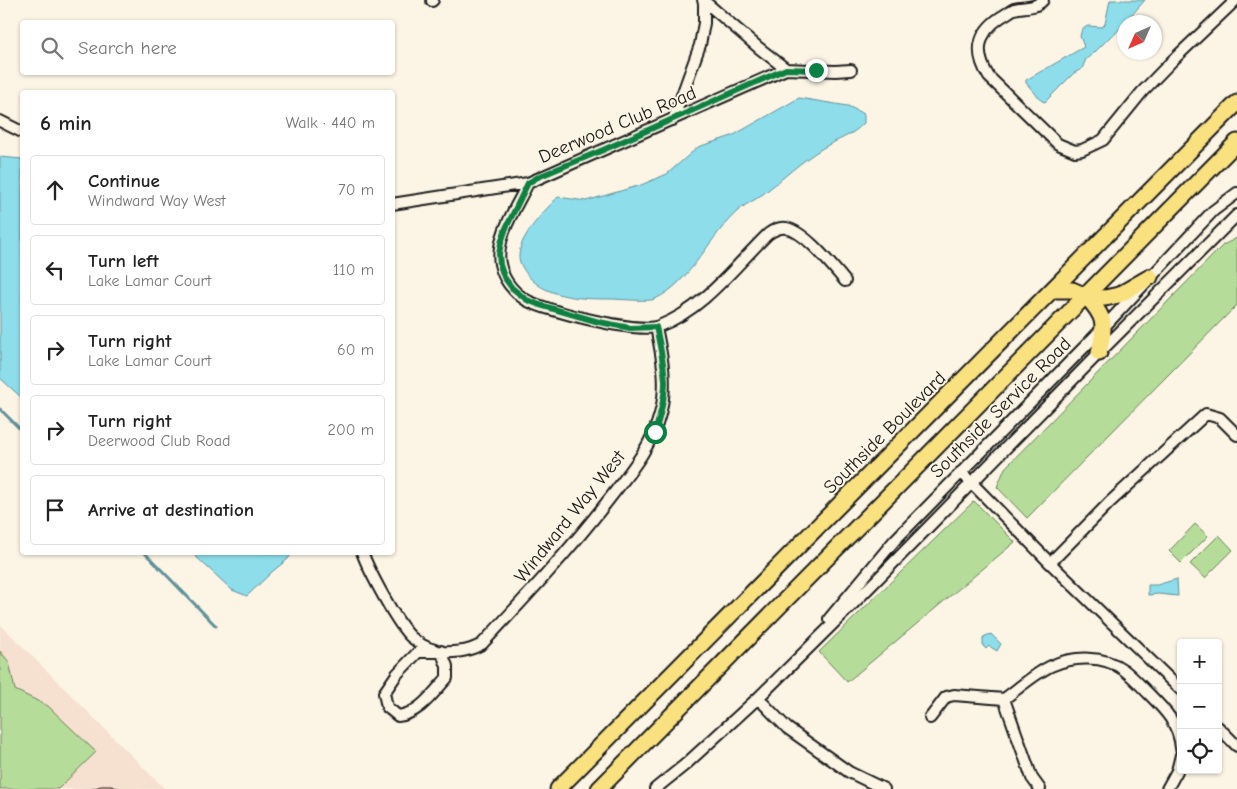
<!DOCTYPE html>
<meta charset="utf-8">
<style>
:root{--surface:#fff;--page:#f6f6f6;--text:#222;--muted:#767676;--line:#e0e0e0}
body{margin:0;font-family:"Comic Neue",sans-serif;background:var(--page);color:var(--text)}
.controls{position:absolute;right:15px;bottom:15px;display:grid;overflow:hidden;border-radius:5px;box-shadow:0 1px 4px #0004}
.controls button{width:45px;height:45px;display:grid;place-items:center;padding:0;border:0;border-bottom:1px solid var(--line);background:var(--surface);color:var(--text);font:25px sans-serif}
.compass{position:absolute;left:1117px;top:15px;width:45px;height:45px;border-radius:50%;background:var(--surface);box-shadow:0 1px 4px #0004;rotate:225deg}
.stop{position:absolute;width:15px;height:15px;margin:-11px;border:4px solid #0b8043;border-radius:50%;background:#fff}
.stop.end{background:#0b8043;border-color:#fff;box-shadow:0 1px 5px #0008}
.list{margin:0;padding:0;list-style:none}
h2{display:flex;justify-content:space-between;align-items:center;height:65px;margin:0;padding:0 20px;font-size:21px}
h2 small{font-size:16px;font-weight:400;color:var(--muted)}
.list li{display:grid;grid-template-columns:32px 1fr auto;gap:15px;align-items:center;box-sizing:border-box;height:70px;margin:0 10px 10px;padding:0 10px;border:1px solid var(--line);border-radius:5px}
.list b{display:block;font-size:19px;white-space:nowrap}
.list p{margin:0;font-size:16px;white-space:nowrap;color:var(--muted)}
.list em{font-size:16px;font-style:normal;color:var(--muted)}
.icon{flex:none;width:28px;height:28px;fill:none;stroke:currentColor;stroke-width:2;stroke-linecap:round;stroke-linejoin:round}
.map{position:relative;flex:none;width:1237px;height:789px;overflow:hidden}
.search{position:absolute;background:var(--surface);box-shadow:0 1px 4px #0004;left:20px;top:20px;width:375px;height:55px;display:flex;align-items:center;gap:12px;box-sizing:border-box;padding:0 18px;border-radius:5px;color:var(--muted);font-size:19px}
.panel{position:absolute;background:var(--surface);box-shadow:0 1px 4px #0004;left:20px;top:90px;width:375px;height:465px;border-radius:5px}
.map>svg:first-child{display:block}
.built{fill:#f6e1d0}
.green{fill:#b5dd99;stroke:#687c5a}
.water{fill:#8dddeb;stroke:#609098}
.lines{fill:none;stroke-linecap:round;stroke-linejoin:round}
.stream{stroke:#609098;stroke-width:3}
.building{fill:#e9b39e;stroke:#1c1c1c}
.minor-casing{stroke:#1c1c1c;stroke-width:14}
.highway-casing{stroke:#1c1c1c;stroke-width:19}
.minor{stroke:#fcf5e5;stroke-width:10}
.highway{stroke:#fae180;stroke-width:15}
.route{stroke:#0b8043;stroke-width:6}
.labels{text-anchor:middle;stroke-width:4;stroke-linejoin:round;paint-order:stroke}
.street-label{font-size:19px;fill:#1c1c1c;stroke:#fcf5e5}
</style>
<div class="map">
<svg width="1237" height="789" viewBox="0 0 1237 789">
<rect width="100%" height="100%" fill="#fcf5e5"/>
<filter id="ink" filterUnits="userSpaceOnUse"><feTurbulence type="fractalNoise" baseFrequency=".02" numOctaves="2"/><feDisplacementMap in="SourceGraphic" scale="10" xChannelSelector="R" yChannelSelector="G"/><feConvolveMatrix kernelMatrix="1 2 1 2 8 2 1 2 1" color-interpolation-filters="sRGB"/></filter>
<g filter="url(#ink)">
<path class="built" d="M0,624L165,789H0Z"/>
<path class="green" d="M1237,238V305L1027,518L997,487L1005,468L1223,245Z
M974,501L1015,542L847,682L819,652Z
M1195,524L1208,536L1181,563L1169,551Z
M1219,535L1233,550L1205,578L1190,564Z
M0,651L9,662L15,690L48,706L96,752L58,789H0Z"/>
<path class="water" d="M1110,0H1145L1115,34L1111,36L1090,57L1086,59L1082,69L1074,73L1045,102L1042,101L1026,83V80L1084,47L1080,36L1082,29L1088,26L1102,27L1105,24Z
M799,98L848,106L864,114V123C852,136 838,139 823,148C801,161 783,179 763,194C756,200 747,203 740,209C710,234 691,283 655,299C649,302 619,299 610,299C580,299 541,298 524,270C519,262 518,258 520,249C524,232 546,209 558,197L586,201L641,185L667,174L698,147L732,136Z
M0,157L22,159V398L0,378Z
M192,553H292L288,559L273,571L247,596L232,590Z
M1177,579L1178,596L1158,594L1148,595V585H1157Z
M991,634L1001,644L997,651L989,646L986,649L983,646V639L985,636Z"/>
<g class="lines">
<path class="stream" d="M0,409L22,431
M144,552L216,626"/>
</g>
<path class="building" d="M101,786H111L120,789H92Z"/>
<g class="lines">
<g class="minor-casing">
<path id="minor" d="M703,0L759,48L786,69
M1043,0C1035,9 1025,6 1014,9C1010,11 1005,15 1001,17C977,33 974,53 989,77L1058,144L1075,151L1082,150L1103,140L1142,92L1172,61L1236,0
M432,1L433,0
M673,120L700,45L704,23V1
M0,121L22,132
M528,183C517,206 495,237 500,264C503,279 513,292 526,300C546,311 638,334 659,326C704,309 734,267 768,234C774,230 779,227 786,228C806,232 832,266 845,281
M392,204L528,183L786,69L835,71L851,70
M961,472L1050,563L1181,690
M362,552C369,571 397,624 411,637C418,643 427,648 435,650
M1050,563L1110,502L1206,414L1220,418L1237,435
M829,619L894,541L1104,327L1213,211L1237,193
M441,651L447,666V678C433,693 419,714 398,716L387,707L384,693L397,674L418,652C442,651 461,656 482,644C526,597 570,550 610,498C630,472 652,446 660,414C668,385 662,356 656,327
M758,698L787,728L849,772L884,789
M1004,699C1019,688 1034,674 1051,666C1073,656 1104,655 1124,670C1133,677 1141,686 1149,694C1165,710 1179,724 1181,748
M1004,699L1032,778L1040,789
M930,718L946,697L954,695L1004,699
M1218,727L1237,746
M655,789L686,764L758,698L851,606L1099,353L1237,215
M1167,789L1177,771L1181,755"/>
</g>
<g class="highway-casing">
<path id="highway" d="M1052,290H1072L1086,296L1105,298L1119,295L1150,277
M1086,296C1107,319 1105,324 1099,353
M558,789L1237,103
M599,789L1237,142"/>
</g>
<use href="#minor" class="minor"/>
<use href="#highway" class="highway"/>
</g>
</g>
<g class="lines" filter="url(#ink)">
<path class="route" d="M655,432C660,416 665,399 665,382C664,363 660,345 656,327L630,328L599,322L540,305L527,300L512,288L504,277L500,265L499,254L501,243L506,228L528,183L538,177L603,150L786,69L816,70"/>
</g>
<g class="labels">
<g class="street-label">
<text transform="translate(617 124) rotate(-23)" y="7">Deerwood Club Road</text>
<text transform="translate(1000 407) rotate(-45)" y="7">Southside Service Road</text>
<text transform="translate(884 432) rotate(-45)" y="7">Southside Boulevard</text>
<text transform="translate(569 516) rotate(-51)" y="7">Windward Way West</text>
</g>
</g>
</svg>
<div class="controls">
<button>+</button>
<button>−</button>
<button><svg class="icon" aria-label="locate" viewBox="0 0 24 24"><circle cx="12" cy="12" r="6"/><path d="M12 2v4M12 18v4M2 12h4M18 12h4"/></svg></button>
</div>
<svg class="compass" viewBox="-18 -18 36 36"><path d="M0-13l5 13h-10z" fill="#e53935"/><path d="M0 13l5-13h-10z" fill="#767676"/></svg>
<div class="stop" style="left:655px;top:432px"></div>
<div class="stop end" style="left:816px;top:70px"></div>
<div class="search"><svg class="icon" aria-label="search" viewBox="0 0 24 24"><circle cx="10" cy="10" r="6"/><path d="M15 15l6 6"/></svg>Search here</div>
<section class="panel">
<h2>6 min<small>Walk · 440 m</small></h2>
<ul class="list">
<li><svg class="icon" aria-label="ahead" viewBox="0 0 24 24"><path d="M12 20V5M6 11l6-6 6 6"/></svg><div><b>Continue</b><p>Windward Way West</p></div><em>70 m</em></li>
<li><svg class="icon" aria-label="left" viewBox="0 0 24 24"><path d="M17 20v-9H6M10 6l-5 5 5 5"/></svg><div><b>Turn left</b><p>Lake Lamar Court</p></div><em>110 m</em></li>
<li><svg class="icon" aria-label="right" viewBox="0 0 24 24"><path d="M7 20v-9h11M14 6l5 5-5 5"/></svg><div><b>Turn right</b><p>Lake Lamar Court</p></div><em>60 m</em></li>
<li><svg class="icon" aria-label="right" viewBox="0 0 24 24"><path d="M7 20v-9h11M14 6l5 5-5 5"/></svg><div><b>Turn right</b><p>Deerwood Club Road</p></div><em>200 m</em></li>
<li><svg class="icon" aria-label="arrive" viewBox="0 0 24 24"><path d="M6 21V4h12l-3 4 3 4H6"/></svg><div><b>Arrive at destination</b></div></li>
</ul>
</section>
</div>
